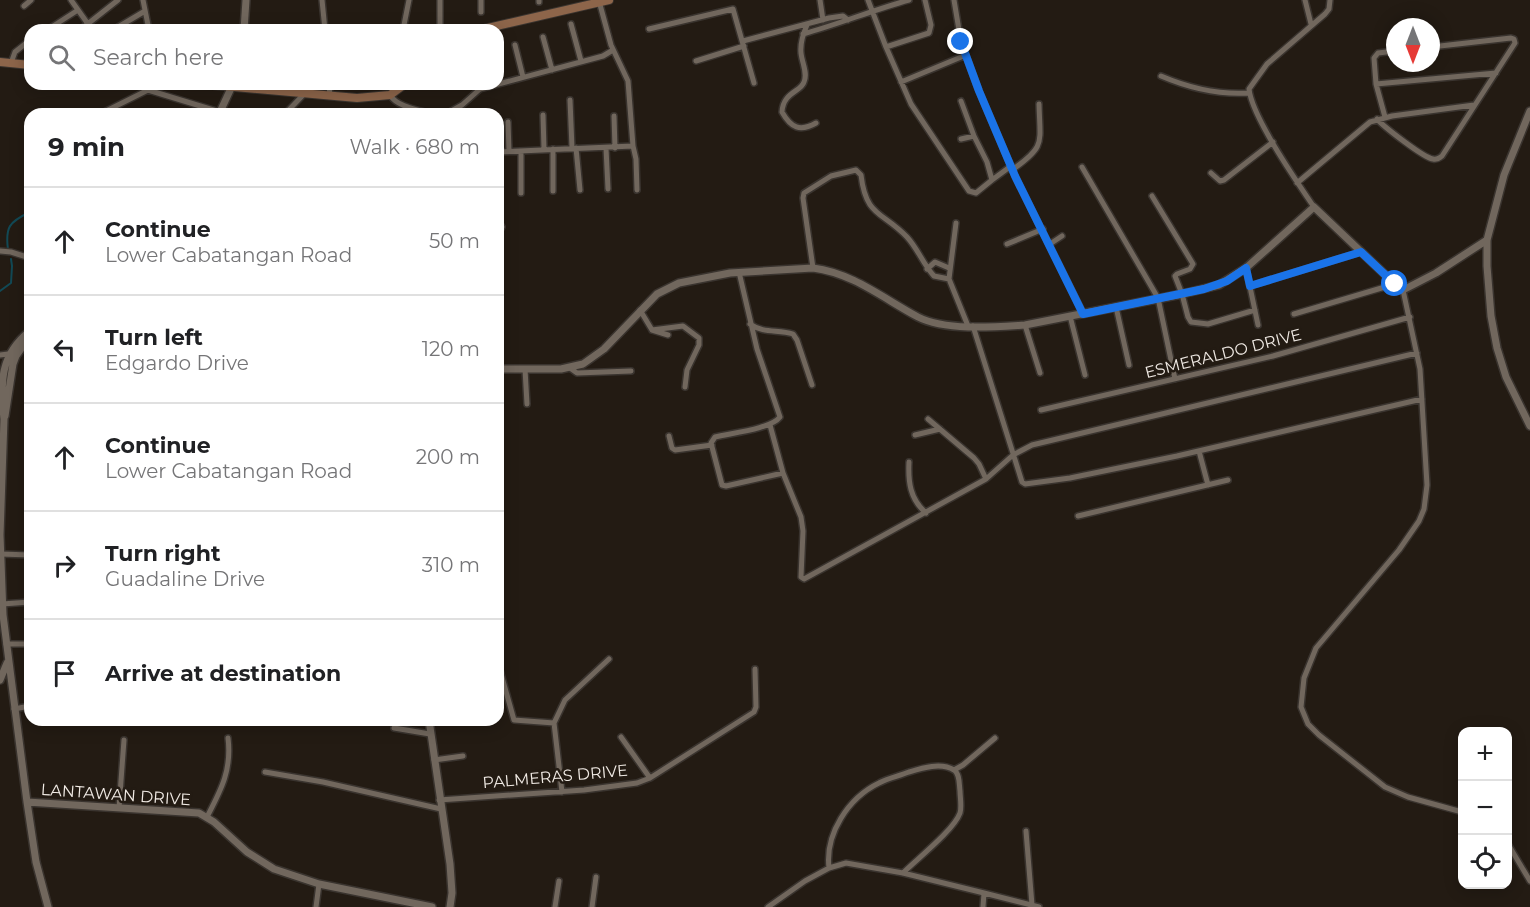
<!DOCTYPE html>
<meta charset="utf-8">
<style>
:root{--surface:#fff;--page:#f2f2f2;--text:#202124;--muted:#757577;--line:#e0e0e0}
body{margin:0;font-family:Montserrat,sans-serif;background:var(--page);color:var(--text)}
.controls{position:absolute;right:18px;bottom:18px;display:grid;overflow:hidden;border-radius:12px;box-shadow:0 3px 15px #0003}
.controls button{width:54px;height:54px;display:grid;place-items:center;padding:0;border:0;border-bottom:2px solid var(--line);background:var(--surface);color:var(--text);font:30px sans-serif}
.compass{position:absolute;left:1386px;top:18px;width:54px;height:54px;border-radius:50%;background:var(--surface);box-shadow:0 3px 15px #0003;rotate:180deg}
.stop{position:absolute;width:18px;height:18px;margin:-14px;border:4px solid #1a73e8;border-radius:50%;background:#fff}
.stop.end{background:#1a73e8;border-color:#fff;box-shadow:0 2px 6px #0008}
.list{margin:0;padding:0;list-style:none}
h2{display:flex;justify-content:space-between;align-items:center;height:78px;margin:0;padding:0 24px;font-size:26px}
h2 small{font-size:20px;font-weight:400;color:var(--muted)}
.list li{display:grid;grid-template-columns:39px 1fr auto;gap:18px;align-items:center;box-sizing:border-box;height:108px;padding:0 24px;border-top:2px solid var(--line)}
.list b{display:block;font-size:22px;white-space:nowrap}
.list p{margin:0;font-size:20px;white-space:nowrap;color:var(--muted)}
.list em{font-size:20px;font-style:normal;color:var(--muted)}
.icon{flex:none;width:33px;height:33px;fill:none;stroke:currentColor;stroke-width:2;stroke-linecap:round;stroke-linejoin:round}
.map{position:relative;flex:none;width:1530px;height:907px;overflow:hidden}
.search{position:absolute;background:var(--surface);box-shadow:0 3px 15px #0003;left:24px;top:24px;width:480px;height:66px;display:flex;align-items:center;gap:15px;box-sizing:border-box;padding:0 21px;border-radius:18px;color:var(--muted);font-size:22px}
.panel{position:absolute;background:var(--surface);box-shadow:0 3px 15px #0003;left:24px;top:108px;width:480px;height:618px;border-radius:18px}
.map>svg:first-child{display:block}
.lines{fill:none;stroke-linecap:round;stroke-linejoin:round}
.stream{stroke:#124955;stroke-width:2}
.minor-casing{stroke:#3a342f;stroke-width:8}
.tertiary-casing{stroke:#3a342f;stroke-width:10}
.secondary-casing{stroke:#3a342f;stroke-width:10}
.minor{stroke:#71675d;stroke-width:5}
.tertiary{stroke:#71675d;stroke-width:7}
.secondary{stroke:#8d654a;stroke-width:8}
.route{stroke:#1a73e8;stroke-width:8}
.labels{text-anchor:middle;stroke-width:5;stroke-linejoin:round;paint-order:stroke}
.street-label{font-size:16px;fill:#f1ebe5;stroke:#231b13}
</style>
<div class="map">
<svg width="1530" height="907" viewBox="0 0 1530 907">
<rect width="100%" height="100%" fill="#231b13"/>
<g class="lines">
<path class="stream" d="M8,250C5,227 9,222 30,212
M0,291L11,283L12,266L11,259"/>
<g class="minor-casing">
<path id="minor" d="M71,0L88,24
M143,0L149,30
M322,0L325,30
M481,0V12
M539,0V2
M820,0L823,20
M868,0L886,47L911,104L969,191L976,193L992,180
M954,0L961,42L979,91L1015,176L1083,313
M1305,0L1311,24
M599,1L611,45L628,81L633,146
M24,6L31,0
M571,24L581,61
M807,25C803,34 800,43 801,53C802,63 808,73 804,82C801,92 783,92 782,112C791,128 800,132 816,123
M649,29L733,9L754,83
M47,30L78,10
M80,30L118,0
M113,30L145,11
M403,30L409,0
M440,30V0
M803,34C839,24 873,10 909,0
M543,37L552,70
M743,41L829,18L843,16L848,20
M515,45L523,77
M886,47L929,33L931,25L925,0
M696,61L744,46
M11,63L15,52L30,40
M1161,76C1189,88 1218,95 1249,93
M901,82L966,55
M329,84L330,96
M1376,84L1496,73
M390,95C397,107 419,110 432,114
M570,100L572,148
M961,101L974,136
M100,114L148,90L220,112
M285,114L304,94
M446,114L462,105L480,89L603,56L613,50
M543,115L544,149
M614,116L615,148
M1385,117L1376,84L1374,58L1378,53L1395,51
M1377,119C1384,127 1424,158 1433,159C1438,160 1439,158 1442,156L1515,43L1514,39L1511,38L1431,47
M508,122L509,151
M961,139L974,136L987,162L992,180L1011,166
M576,148L580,190
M606,148L608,189
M553,149V191
M521,151V193
M498,152L633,146L636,159L637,190
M1082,167L1158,298L1175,379
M1012,170C1046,146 1040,144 1039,104
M1211,173L1220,181L1224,180L1273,142
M1297,183L1370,122L1392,116L1474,105
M1152,196L1193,264L1190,269L1177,274L1175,276L1182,294L1188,317L1191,322L1208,324L1255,310
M1314,207C1297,182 1252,117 1249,89L1267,64L1325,14L1329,9L1330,0
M498,221L502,227L498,233
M956,223L949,279L968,326
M1007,244L1043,229
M1050,244L1062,236
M0,251L11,252L30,258
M813,268L803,198L804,193L831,176L856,170L861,175C866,217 882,211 907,237C918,249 923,264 934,276L949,279
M1246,268L1258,325
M927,269L935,262L949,268
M739,272L757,349L780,417C771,429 731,433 715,437L711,443L722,485L726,486L783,473
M1250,286L1361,252
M1403,290L1420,369L1427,485L1424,509L1419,521L1399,550L1316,648L1304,678L1301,707L1308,724L1319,735L1385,787L1408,797L1462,812
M1116,307L1129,365
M640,310L652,330L668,335
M1294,314L1395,284
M1070,316L1085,375
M750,324C764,334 778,329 793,334L797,340L812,385
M1025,325L1040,373
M973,326L1022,482L1025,484L1070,478L1177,456L1422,399
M652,330L683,326L699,338V345L687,370L685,387
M0,355L8,354
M570,368L577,373L631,371
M525,369L527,404
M1041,410L1273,356L1410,317
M928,419L974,458L979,464L986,479
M770,425L783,473L801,517L803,531L801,577L804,579L986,479L1013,455L1032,445L1417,353
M915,435L940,429
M669,436L672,448L675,450L712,445
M1199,451L1208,485
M909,462C908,482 910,499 926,513
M1078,516L1228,480
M1,554L30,555
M2,604L30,602
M6,644H30
M498,663L514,720L554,723L562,792
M14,709L30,706
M554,723L565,700L609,659
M394,728L430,734
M621,737L650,778
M434,760L463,756
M954,770L963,765L995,738
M265,772L323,782L441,809
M439,800L584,790L637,783L650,778L754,712L756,707L755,669
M119,808L124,740
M207,817C221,790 232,770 228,738
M1026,831L1032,905
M1508,844L1530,881
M829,868C825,834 848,798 879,783C888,778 899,776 909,772C922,768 941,762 954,770C960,774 959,784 960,791C960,797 962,807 960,813C954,830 917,859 903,873
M984,893L1039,907
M316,907L319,884
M555,907L559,881
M592,907L596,877
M768,907L805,881L829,868L846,863L903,873L984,893L983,907"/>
</g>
<g class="tertiary-casing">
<path id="tertiary" d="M244,30L246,0
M1530,111L1504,175L1487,240V266L1491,316L1497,348L1506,377L1530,426
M219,114L233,84
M30,331C0,355 0,382 4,419L0,535L3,615L27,802L36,862L48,907
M498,369H561L583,364L604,349L657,294L679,283L730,273L813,268C853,273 884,299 918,317C945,331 995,327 1025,325L1182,294L1219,285L1246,268L1314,207L1395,284L1403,290L1436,273L1487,240
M5,416L13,364L16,356L30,336
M0,680L7,663
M429,720L450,864L452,893L450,907
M27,802L199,813L214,822L247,852L274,869L319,884L432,907"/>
</g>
<g class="secondary-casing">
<path id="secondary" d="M479,30L609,0
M0,62L30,65
M202,84L357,98L390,95L405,84"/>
</g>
<use href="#minor" class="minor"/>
<use href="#tertiary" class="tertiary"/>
<use href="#secondary" class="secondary"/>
</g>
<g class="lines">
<path class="route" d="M961,42L979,91L1015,176L1083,314L1204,289L1227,281L1246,268L1250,286L1361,252L1395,284"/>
</g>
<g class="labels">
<g class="street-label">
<text transform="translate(1223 353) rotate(-14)" y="6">ESMERALDO DRIVE</text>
<text transform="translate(555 776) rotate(-5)" y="6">PALMERAS DRIVE</text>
<text transform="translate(116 794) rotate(4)" y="6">LANTAWAN DRIVE</text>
</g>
</g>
</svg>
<div class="controls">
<button>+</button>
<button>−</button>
<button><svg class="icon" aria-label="locate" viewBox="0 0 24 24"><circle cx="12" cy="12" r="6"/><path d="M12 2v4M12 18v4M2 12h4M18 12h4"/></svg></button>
</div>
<svg class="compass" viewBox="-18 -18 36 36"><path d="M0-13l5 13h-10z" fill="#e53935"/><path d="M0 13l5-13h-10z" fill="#757577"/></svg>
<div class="stop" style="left:1395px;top:284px"></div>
<div class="stop end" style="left:961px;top:42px"></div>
<div class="search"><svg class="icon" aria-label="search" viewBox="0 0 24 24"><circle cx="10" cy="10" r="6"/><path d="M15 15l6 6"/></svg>Search here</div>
<section class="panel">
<h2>9 min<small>Walk · 680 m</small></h2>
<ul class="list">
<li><svg class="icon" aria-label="ahead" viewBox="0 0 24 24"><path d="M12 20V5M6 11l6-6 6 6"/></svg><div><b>Continue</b><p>Lower Cabatangan Road</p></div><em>50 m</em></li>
<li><svg class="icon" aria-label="left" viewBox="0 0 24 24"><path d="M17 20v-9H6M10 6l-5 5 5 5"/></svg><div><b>Turn left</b><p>Edgardo Drive</p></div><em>120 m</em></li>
<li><svg class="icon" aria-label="ahead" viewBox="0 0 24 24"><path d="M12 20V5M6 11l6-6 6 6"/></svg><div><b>Continue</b><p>Lower Cabatangan Road</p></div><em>200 m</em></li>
<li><svg class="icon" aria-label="right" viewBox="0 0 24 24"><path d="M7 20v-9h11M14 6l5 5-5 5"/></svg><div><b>Turn right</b><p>Guadaline Drive</p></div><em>310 m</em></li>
<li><svg class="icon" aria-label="arrive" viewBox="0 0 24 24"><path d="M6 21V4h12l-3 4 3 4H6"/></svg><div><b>Arrive at destination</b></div></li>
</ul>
</section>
</div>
